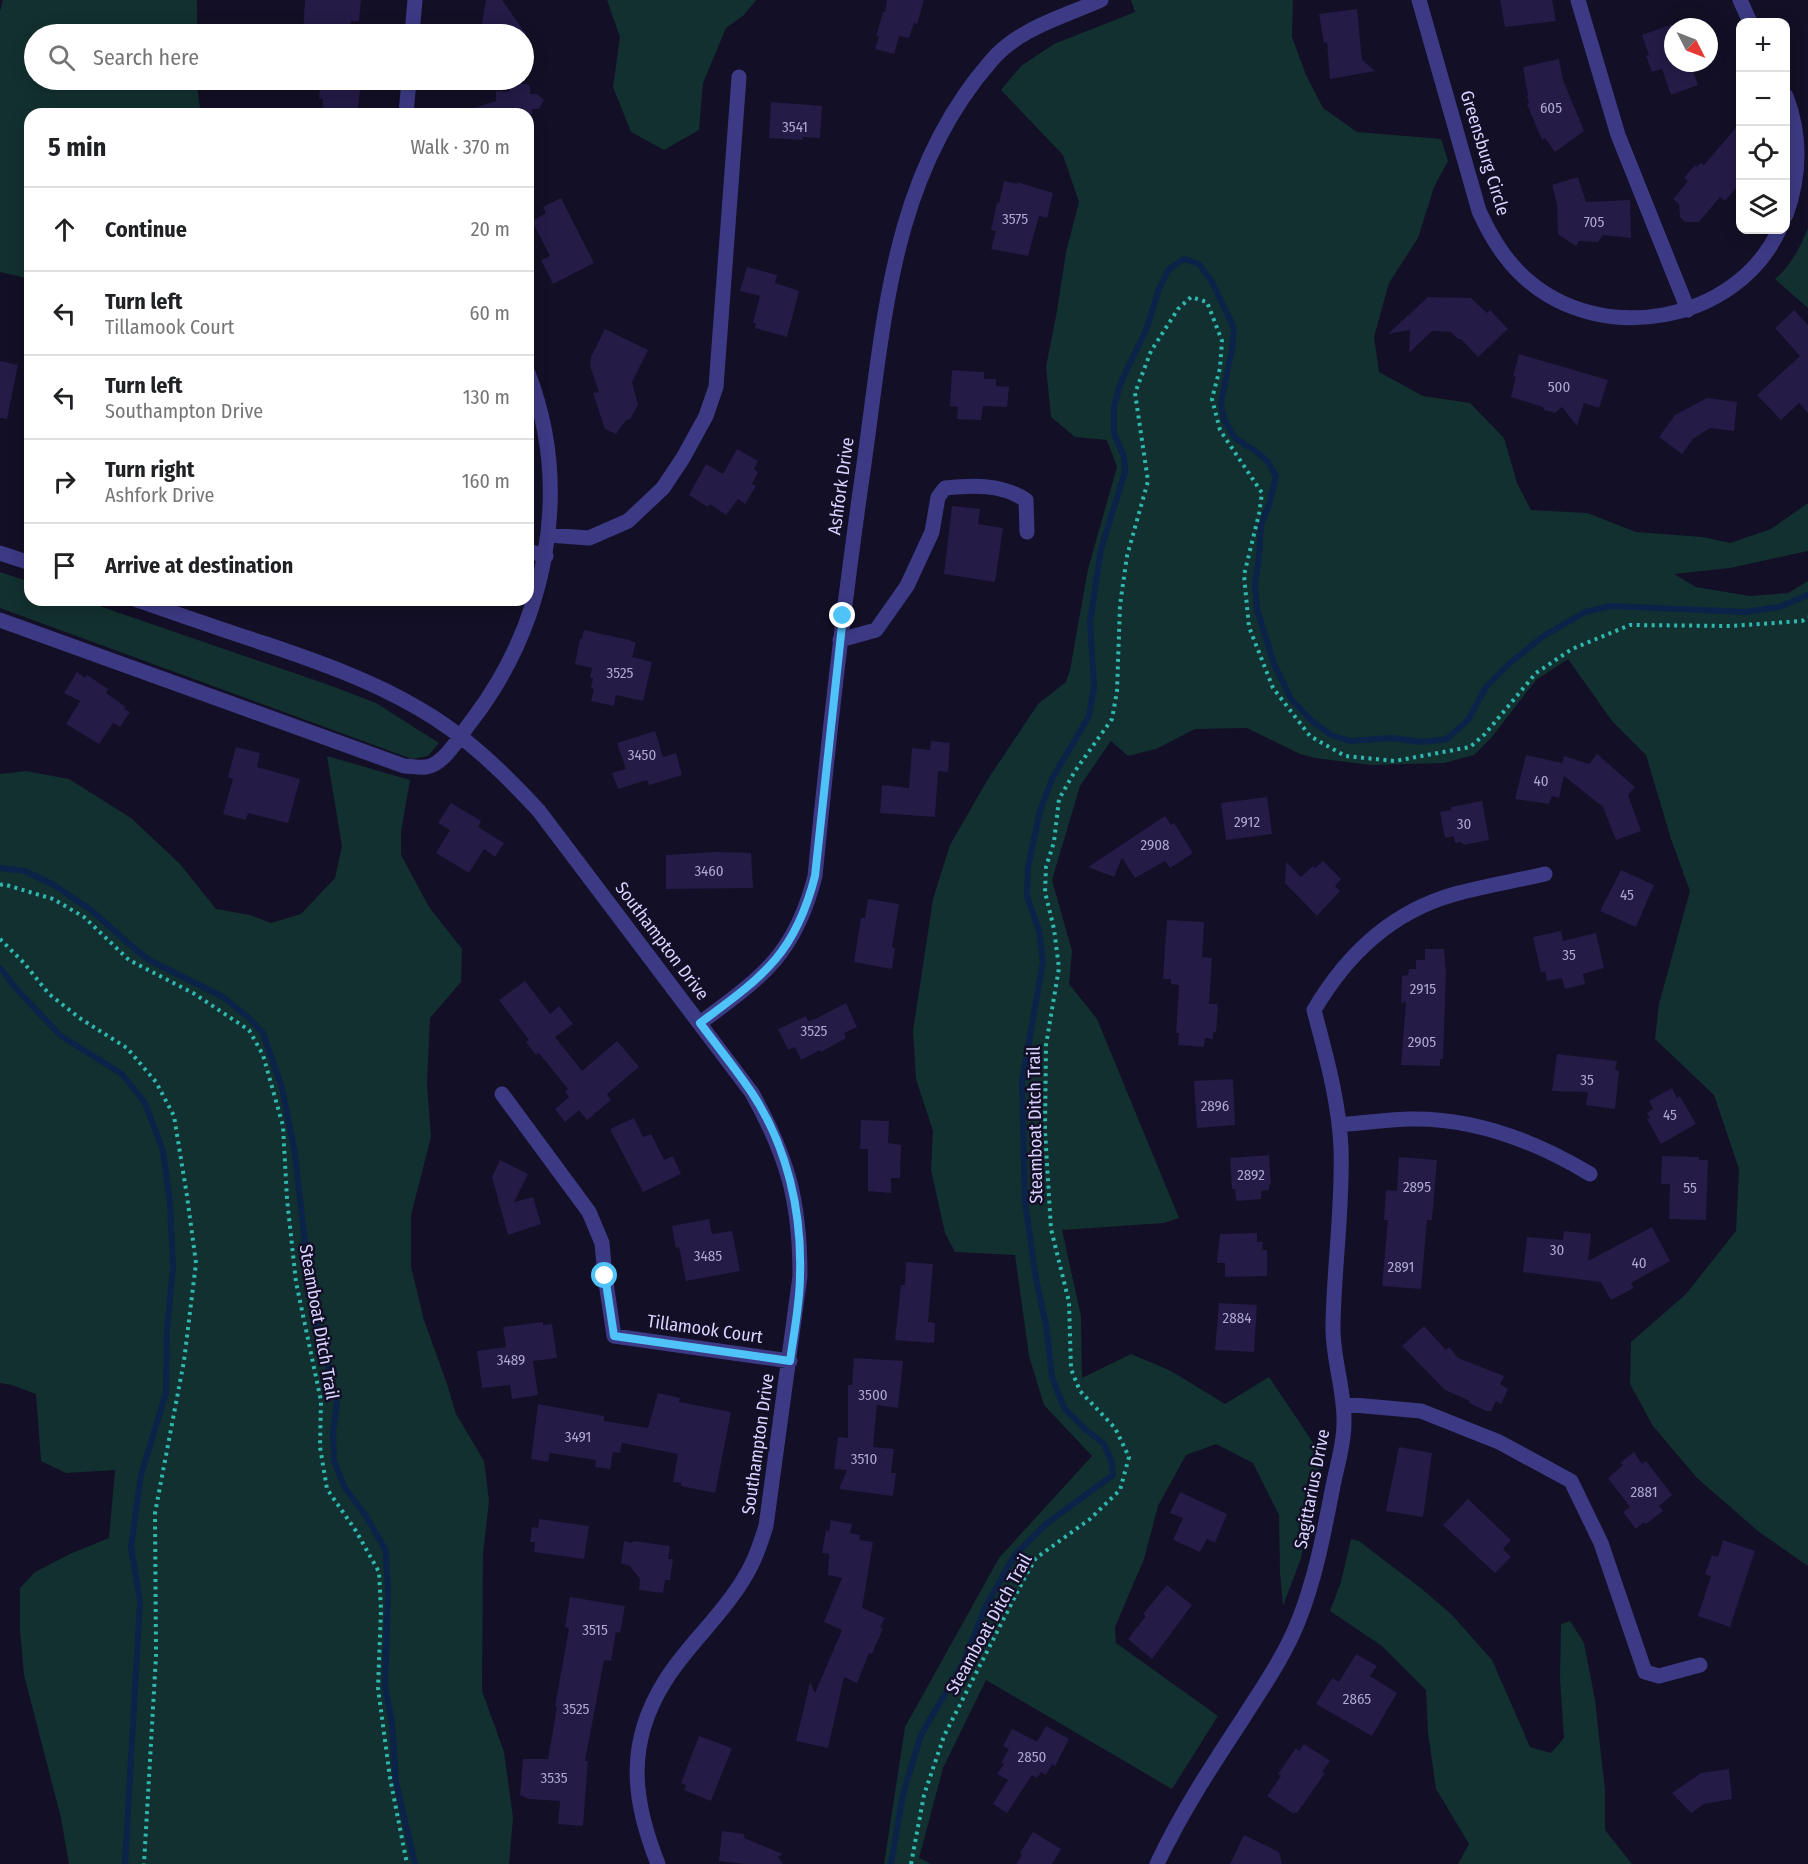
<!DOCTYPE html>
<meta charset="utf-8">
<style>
:root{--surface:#fff;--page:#f6f6f6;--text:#202124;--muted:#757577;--line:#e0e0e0}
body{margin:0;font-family:"Fira Sans Condensed",sans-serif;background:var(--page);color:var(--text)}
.controls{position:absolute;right:18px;top:18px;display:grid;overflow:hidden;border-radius:12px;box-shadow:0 3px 15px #0003}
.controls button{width:54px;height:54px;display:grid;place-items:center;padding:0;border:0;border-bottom:2px solid var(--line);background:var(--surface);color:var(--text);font:30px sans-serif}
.compass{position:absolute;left:1664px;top:18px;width:54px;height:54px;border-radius:50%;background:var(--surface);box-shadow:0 3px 15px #0003;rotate:132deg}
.stop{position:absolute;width:18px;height:18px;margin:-14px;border:4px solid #4fc3f7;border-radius:50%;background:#fff}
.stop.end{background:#4fc3f7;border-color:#fff;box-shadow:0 2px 6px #0008}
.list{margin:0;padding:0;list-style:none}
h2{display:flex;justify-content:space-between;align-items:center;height:78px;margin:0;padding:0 24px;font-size:26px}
h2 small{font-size:20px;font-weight:400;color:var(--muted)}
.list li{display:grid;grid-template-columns:39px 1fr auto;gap:18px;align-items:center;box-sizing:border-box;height:84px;padding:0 24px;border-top:2px solid var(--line)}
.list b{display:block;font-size:22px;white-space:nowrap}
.list p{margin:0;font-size:20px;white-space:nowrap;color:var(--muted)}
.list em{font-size:20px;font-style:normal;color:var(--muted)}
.icon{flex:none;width:33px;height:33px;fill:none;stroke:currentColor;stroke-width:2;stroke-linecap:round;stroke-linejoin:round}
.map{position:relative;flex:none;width:1808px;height:1864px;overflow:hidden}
.search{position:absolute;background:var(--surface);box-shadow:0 3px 15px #0003;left:24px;top:24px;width:510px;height:66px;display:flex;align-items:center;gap:15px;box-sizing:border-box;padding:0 21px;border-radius:33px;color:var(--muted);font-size:22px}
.panel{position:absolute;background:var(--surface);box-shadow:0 3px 15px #0003;left:24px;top:108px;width:510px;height:498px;border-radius:18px}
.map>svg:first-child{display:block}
.green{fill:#12302f}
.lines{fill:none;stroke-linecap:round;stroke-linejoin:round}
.stream{stroke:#0c2248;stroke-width:6}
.building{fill:#241b47}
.path{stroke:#2fb8b0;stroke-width:4;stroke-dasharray:3 4.5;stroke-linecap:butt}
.minor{stroke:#3d3a85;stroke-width:15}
.route{stroke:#4fc3f7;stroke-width:8}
.labels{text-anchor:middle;stroke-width:5;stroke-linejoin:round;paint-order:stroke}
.number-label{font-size:15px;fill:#aca6d1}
.street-label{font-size:18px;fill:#d9d4ff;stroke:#130f26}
</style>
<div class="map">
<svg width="1808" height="1864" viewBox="0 0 1808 1864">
<rect width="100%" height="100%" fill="#130f26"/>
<path class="green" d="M3,0H197V34H34V80H196L201,114H30V279L0,272V11Z
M607,0H756L744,15L726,28L703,83L699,130L664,150L631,132L613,87L620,37Z
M1131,0H1293L1292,37L1306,75L1323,108L1357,132L1441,139L1448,161L1434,187L1418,238L1389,283L1374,337L1379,372L1423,396L1470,403L1504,438L1517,483L1531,510L1587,513L1636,532L1703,537L1730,543L1771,529L1808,503V551L1730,568L1674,574L1696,587L1750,596L1788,593L1808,581V1566L1759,1532L1697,1478L1653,1426L1630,1384L1631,1342L1686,1294L1736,1231L1739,1169L1714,1095L1655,1039L1659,1004L1690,891L1671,839L1646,755L1612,721L1568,659L1536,680L1491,738L1474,755L1444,763L1370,765L1315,758L1300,754L1247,728L1195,729L1156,749L1128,756L1111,741L1080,786L1052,880L1072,951L1069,984L1097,1019L1179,1218L1164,1223L1062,1230L1081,1316L1082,1378L1131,1354L1171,1371L1225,1404L1269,1377L1322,1456L1301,1558L1283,1606L1280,1573L1279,1515L1253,1463L1216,1444L1186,1455L1158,1506L1144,1559L1115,1627L1116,1643L1218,1716L1172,1789L986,1680L943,1768L919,1858L931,1864H884L905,1727L999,1558L1092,1456L1044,1405L1029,1356L1015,1255L955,1252L945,1233L931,1170L933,1131L916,1079L913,1031L933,899L950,845L988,779L1038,704L1066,682L1070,670L1088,569L1117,467L1107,440L1075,437L1051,417L1046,367L1057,311L1066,252L1079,202L1063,155L1001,90L1021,66L1054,44L1135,12Z
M1808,228V308L1775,279C1790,267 1801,246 1808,228Z
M0,572L30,582V600H82L329,685L376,703L439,743L428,756L412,759L0,608Z
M327,756L410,780L401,832V855L429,907L462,949L461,982L430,1018L427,1083L431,1137L411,1215V1267L424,1320L447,1384L456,1414L484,1461L489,1501L483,1554L482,1691L504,1752L513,1818L509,1864H69L61,1818L24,1675L20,1630V1588L35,1572L70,1554L109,1538L115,1470L66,1473L41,1461L36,1394L12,1385L0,1383V774L26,771L69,779L131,818L180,864L216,909L250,915L271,923L301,914L335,878L342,846Z
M1351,1539L1359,1541L1422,1589L1452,1615L1492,1660L1530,1747L1551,1753L1564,1738L1560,1679L1561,1624L1570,1621L1584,1643L1595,1700L1605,1790V1830L1632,1864H1458L1469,1844L1436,1789L1428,1732L1426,1690L1382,1646L1330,1611L1341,1582Z"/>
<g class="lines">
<path class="stream" d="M0,868L25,871L54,885L91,910L136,950L151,961L223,997L248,1017L263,1033L282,1088L295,1154L310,1287L319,1332L337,1403L333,1431L334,1461L345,1488L366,1516L386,1551L388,1593L385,1686L392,1723L396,1782L415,1864
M0,968L20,993L61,1036L122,1074L145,1103L163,1151L170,1203L173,1267L167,1331L166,1393L141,1475L131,1547L140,1601L125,1864
M891,1864L903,1794L921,1735L963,1663L985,1608L1014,1556L1046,1524L1113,1475L1112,1463L1104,1444L1085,1429L1064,1408L1052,1377L1046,1325L1036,1279L1025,1202L1022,1081L1043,962L1039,931L1027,896L1028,867L1040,811L1052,779L1089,716L1094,687L1090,622L1101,549L1125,472L1124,457L1114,433V407L1120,384L1146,330L1159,289L1169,269L1184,259L1199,264L1212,282L1234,328L1232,349L1221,403L1224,419L1235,438L1257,452L1268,462L1276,476L1270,502L1261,525L1259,558L1255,583L1257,609L1274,664L1291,699L1312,721L1331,735L1350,741L1391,738L1422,742L1447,739L1468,720L1486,687L1510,663L1542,637L1585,612L1611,606L1746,612L1779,607L1808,595"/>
</g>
<path class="building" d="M305,0H361L359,21H351L350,34H303Z
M486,0H502L526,34H480Z
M887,0H924L917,24L914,23L909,38L899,36L894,54L875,49L879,36H876L883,12H885Z
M1500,0H1552L1556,21L1505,27Z
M1357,9L1362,60L1375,71L1330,79L1327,42L1324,43L1319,14Z
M1673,24V63H1690L1698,85L1671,95L1662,69L1652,72L1646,56L1649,55L1642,35Z
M1559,59L1563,80L1584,131L1555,152L1545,138L1542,140L1527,104L1529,103L1527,96H1528L1523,67Z
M321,80H361L358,108H355V114H322L323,99H319Z
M510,84H528L530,87V94H537L544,100L539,109H532V114H466L465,111L496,101V91L509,92Z
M771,102L822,106L820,138L803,137V140L769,138Z
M1740,123V183L1725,201L1720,197L1699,222H1685L1680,217L1679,204L1673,199L1688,181L1684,178L1695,165L1697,167L1701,163L1704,165Z
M1578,177L1586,202L1630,200L1631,238L1603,235L1598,242L1579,241L1576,246L1558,234L1557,204L1552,185Z
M1004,181L1017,184V182L1053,193L1047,218L1039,216L1028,256L991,249L996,231L991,230L997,203H999Z
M561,198L594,263L553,284L541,260L550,256L532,221L546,213L543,207Z
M747,267L777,275L775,283L799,291L787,337L755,328L756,323H753L760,296L740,291Z
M1428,297L1471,298L1487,313L1490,310L1508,329L1478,357L1461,339H1458L1451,332L1432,331L1409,353L1410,330L1388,334Z
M1794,310L1808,325V413L1799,403L1781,420L1757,395L1800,356L1775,328Z
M605,329L648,350L632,382L638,405L630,419L626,420L616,434L605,429L593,393L599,392L590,366L591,357Z
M1519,354L1608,380L1599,408L1584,403L1577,426L1562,407L1555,413L1544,410L1543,407L1511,397L1516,376L1513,377Z
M0,361L18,365L7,419L0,418Z
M952,370L984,372V379H996V386L1009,387L1007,407L983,406L981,420L957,419L958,407L950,406Z
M1707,398L1737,402L1734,431L1710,428L1693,439L1682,454L1659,437L1675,415Z
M737,449L758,461L754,469L758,472L752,484L756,486L745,504L738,499L726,515L710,504L708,507L689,495L706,464L723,474Z
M952,506L980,509L978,524L1003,528L995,582L944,574Z
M584,630L629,640L636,643L632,657L652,662L643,701L616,695L614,706L591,701L594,689L591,688L593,678H590L592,668L575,664L580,639H582Z
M77,672L85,678L87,675L108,689L106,693L126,707L124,709L130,712L120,727L113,723L99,744L66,724L80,701L64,693Z
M655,731L663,757L676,753L682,775L649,785L647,780L618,789L612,773L626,769L617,743Z
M931,741L950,743L948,772L938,771L935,817L880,813L882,785L909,788L912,748L930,750Z
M236,747L260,753L257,767L300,779L288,823L248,813L246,820L223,814L233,779L228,777Z
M1597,754L1635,787L1628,795L1641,831L1616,840L1603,807L1564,776L1559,798L1552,796L1549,804L1515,799L1526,755L1562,763L1564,756L1589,764Z
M1267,797L1272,834L1226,840L1221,803Z
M1482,801L1489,840L1464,845L1461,842L1455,843L1454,836L1445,838L1440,812L1451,810V807Z
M451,803L481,821L478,827L504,843L495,857L484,849L469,873L436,853L450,830L438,823Z
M1165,816L1171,825L1174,823L1193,853L1170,868L1165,861L1135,878L1122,858L1114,877L1088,867Z
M715,852L751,853L753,888L666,889V855Z
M1323,861L1341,879L1335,886L1340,891L1317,916L1285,883L1286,862L1301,877L1313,866L1315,868Z
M1621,870L1654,885L1636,927L1600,911Z
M868,899L899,904L892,947L895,948L892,969L854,962L861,918H865Z
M1167,920L1204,922L1202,957L1212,958L1209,1004H1217L1218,1008L1216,1032H1213V1039L1205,1038L1204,1047L1178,1045L1179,1033H1176L1179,985L1171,984V979H1163Z
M1561,931L1563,941L1596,933L1604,968L1583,974L1585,984L1565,989L1562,978L1547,981L1545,972H1541L1533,937Z
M1425,949H1444L1446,973L1443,1059H1440V1066L1401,1065L1406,1002L1401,1003L1402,976L1408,975L1409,969H1416V960H1425Z
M525,981L550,1014L559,1006L573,1024L555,1037L582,1071L617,1041L639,1067L607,1094L611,1100L587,1120L579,1110L565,1122L555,1109L569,1097L565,1092L568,1089L539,1053L536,1055L526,1042L529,1040L499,1000Z
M846,1003L857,1027L844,1033L846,1038L821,1052L820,1050L801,1060L795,1047L788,1050L778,1029L806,1016L808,1021L815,1019Z
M1557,1054L1617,1061L1615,1070L1619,1071L1615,1109L1586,1105L1588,1092L1552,1091Z
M1233,1079L1235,1125L1197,1128L1194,1081Z
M1672,1088L1677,1098L1680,1096L1696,1124L1661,1144L1647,1119L1650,1118L1647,1113L1653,1109L1649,1101Z
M634,1118L643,1137L651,1134L664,1160L673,1156L681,1174L643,1192L610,1129Z
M861,1120L889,1121L888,1143L901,1145L900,1178H891V1193L868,1191V1149H860Z
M1269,1155L1271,1184H1269V1190L1261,1191V1199L1236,1201L1235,1189H1232L1230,1158Z
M1662,1156L1699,1157V1160H1708L1706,1220L1669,1219L1670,1184H1661Z
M1399,1157L1437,1160L1432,1220H1427L1421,1289L1382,1286L1388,1220H1384L1386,1190L1397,1191Z
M500,1160L528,1174L514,1202L533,1197L541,1224L508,1235L492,1177Z
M709,1219L712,1234L732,1231L740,1271L686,1281L679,1247L676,1248L672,1226Z
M1652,1227L1670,1261L1631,1283L1634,1288L1611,1300L1601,1282L1523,1272L1527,1237L1563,1240L1564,1231L1591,1234L1588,1261Z
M1257,1233V1242H1263L1262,1250H1267V1276L1225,1277V1263H1217L1220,1234Z
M906,1262L933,1264L928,1322L935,1323L934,1343L895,1340L901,1285H905Z
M1219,1303L1257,1305L1254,1352L1215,1350Z
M543,1322V1325L552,1324L557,1358L533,1361L538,1395L512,1399L510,1385L482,1388L477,1351L506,1347L503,1327Z
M1424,1326L1446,1350L1449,1347L1458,1358L1504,1376L1500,1384L1508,1389L1501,1404L1496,1401L1491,1411H1486L1468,1402L1470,1401L1445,1390L1402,1346Z
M854,1358L903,1361L898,1408L877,1405L873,1447L894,1449L891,1473H896L893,1496L839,1489L847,1470L834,1469L838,1437L848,1438V1385H852Z
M658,1393L680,1398L679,1402L731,1412L715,1493L681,1486V1483L673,1482L678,1454L622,1443L620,1453L613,1452L610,1469L595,1467L596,1460L550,1453L548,1462L531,1459L538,1404L604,1416V1421L648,1428Z
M1399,1447L1432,1453L1423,1517L1386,1511Z
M1634,1452L1642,1464L1646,1461L1672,1495L1659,1506L1663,1511L1646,1524L1644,1522L1636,1529L1623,1512L1630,1507L1608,1478L1623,1465L1620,1463Z
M1180,1492L1227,1514L1215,1543L1207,1539L1200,1552L1173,1540L1183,1518L1170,1513Z
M1468,1499L1511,1540L1503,1549L1511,1557L1495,1573L1443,1525Z
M539,1519L589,1526L584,1559L534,1552L535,1542H530L532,1527L538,1528Z
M831,1520L852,1524L850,1533L860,1535L859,1540L873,1542L862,1608L885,1618L880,1627L883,1628L872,1654L869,1653L857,1683L844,1677L828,1748L796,1741L810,1682L815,1693L842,1630L824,1622L842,1578L828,1575L829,1554L822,1553L826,1530L829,1531Z
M1723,1540L1755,1551L1730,1627L1698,1616L1711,1576L1705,1574L1712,1555L1718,1557Z
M624,1541L632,1543L633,1541L670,1546L668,1559H673L670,1580H665L663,1593L639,1590L640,1579L630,1566L621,1563Z
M1167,1585L1192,1605L1152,1659L1128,1639L1146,1616L1143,1614Z
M570,1597L625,1606L620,1633L616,1632L611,1661L604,1660L585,1761H588L583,1826L558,1824L560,1801L529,1799L520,1795L523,1759H548L557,1707H555L569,1628L565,1627Z
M1356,1654L1377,1666L1370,1676L1397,1693L1372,1736L1316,1704L1332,1678L1339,1682Z
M1046,1726L1069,1739L1055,1766L1052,1764L1046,1775L1041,1772L1037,1778L1032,1775L1007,1813L993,1804L1008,1780L997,1774L1004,1764L1001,1763L1009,1749L1003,1746L1012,1729L1036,1741L1038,1740Z
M699,1736L732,1748L711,1801L684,1790L686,1785L681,1783Z
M1304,1744L1330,1761L1322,1772L1325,1773L1297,1813L1295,1812L1294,1814L1267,1796L1281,1776L1278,1774L1296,1748L1299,1751Z
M1729,1769L1732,1799L1704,1804L1691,1813L1672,1793L1701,1773Z
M722,1831L744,1834V1838L783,1854L778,1857L783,1864H745L719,1861Z
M1033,1832L1061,1849L1052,1864H1016L1022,1855L1020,1853Z
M1244,1835L1279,1852L1282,1864H1230Z"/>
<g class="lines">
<path class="path" d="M0,885L3,884L53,899L84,917L129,960L193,993L249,1030L263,1055L283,1126L287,1199L296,1282L321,1401L320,1447L327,1489L356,1531L379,1572L381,1610L378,1688L390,1778L407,1864
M0,939L24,963L49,994L81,1019L127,1048L156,1082L174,1116L187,1196L196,1263L184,1361L155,1513L156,1656L144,1864
M911,1864L924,1795L944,1736L1025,1577L1036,1558L1090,1519L1120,1490L1129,1457L1115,1428L1080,1391L1071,1369L1069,1302L1051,1229L1045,1131L1046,1045L1059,968L1054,929L1045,892L1046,867L1054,842L1059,799L1075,771L1112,719L1117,691L1120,605L1127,556L1148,481L1135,393L1151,351L1178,309L1191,297L1207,302L1222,341L1220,368L1212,399L1220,430L1262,493L1259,514L1244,575L1249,627L1273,688L1310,736L1345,756L1395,761L1470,747L1485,734L1536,673L1572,649L1630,625L1731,626L1802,621L1808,617"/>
<path class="minor" d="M1419,0L1479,211C1491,237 1504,259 1525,278C1601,347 1736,323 1779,230
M1578,0L1618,135L1688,310
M1740,0L1750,22
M412,34L415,0
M1786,96C1801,135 1800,176 1786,215
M406,114L409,80
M548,535L589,538L628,521L663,488L683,458L706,416L716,387L739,77
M528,551L546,556
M0,553L30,563
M137,600C180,615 223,630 266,644C319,662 370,680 418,708C464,734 503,772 539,811L752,1093C788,1158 800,1201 800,1276L766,1526C760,1545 754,1563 743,1580C721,1617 687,1645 665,1681C626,1743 632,1799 658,1864
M0,620L404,766C411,766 419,768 426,767C445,765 462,732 473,719C547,621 573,489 528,373
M840,640L876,630L907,586L932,532L938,497L945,488C974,485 1001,484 1026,500L1027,532
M700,1023C762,977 795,955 815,876C828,743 843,611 862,478C884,330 888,179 991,61C1019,28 1063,17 1101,0
M502,1094L589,1212L602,1243L605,1276L614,1336L790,1361
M1339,1125C1362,1123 1385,1120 1408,1119C1474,1117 1535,1141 1590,1174
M1343,1404L1421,1411L1499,1442L1571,1481L1601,1543L1645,1672L1659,1676L1700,1665
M1157,1864C1181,1813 1211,1767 1242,1720C1262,1688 1284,1657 1298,1622C1316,1577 1324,1532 1333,1486C1337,1465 1344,1445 1344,1423C1345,1390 1332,1358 1333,1325C1334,1266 1343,1207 1341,1148C1339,1101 1326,1056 1314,1010C1347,954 1391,912 1455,894C1485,886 1515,881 1545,874"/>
</g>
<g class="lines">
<path class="route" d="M605,1276L614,1336L790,1361C794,1332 800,1303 800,1275C802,1211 787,1146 752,1093C736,1069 717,1046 700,1023C762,977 795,955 815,876L843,616"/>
</g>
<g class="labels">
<g class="number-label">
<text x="1551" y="113">605</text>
<text x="795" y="132">3541</text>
<text x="1015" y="224">3575</text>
<text x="1594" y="227">705</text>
<text x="1559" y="392">500</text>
<text x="620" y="678">3525</text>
<text x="642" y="760">3450</text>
<text x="1541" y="786">40</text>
<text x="1247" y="827">2912</text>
<text x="1464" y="829">30</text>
<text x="1155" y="850">2908</text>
<text x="709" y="876">3460</text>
<text x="1627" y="900">45</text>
<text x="1569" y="960">35</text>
<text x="1423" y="994">2915</text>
<text x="814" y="1036">3525</text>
<text x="1422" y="1047">2905</text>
<text x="1587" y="1085">35</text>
<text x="1215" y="1111">2896</text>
<text x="1670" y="1120">45</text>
<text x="1251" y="1180">2892</text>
<text x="1417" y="1192">2895</text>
<text x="1690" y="1193">55</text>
<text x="1557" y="1255">30</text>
<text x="708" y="1261">3485</text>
<text x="1639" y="1268">40</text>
<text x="1401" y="1272">2891</text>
<text x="1237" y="1323">2884</text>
<text x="511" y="1365">3489</text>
<text x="873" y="1400">3500</text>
<text x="578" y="1442">3491</text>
<text x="864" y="1464">3510</text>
<text x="1644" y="1497">2881</text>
<text x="595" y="1635">3515</text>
<text x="1357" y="1704">2865</text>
<text x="576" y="1714">3525</text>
<text x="1032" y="1762">2850</text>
<text x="554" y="1783">3535</text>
</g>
<g class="street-label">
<text transform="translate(1485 153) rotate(73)" y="6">Greensburg Circle</text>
<text transform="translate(841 486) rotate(-82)" y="6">Ashfork Drive</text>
<text transform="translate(662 941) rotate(53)" y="6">Southampton Drive</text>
<text transform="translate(1035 1125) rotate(-91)" y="6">Steamboat Ditch Trail</text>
<text transform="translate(319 1322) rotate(80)" y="6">Steamboat Ditch Trail</text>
<text transform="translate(705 1329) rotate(8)" y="6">Tillamook Court</text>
<text transform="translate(758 1444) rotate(-82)" y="6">Southampton Drive</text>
<text transform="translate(1312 1489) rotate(-79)" y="6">Sagittarius Drive</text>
<text transform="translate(989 1624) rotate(-61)" y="6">Steamboat Ditch Trail</text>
</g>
</g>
</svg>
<div class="controls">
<button>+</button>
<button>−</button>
<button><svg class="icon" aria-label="locate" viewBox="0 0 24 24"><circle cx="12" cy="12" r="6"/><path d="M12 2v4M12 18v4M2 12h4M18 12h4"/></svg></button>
<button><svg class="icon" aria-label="layers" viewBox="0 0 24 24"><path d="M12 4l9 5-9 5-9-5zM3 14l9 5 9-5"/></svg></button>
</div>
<svg class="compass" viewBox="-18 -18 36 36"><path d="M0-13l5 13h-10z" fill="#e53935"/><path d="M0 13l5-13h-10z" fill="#757577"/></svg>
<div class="stop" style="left:605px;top:1276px"></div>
<div class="stop end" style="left:843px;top:616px"></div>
<div class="search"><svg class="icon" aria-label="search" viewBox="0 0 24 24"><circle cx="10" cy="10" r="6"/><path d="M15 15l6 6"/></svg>Search here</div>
<section class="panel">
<h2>5 min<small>Walk · 370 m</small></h2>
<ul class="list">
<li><svg class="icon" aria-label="ahead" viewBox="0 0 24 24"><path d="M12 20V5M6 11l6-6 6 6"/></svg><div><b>Continue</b></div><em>20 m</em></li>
<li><svg class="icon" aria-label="left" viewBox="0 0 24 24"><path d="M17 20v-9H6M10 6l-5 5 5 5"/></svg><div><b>Turn left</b><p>Tillamook Court</p></div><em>60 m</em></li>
<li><svg class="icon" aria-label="left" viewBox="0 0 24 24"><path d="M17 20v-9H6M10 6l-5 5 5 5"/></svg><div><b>Turn left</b><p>Southampton Drive</p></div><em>130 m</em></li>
<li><svg class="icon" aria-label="right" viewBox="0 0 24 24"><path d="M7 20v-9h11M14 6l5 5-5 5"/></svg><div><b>Turn right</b><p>Ashfork Drive</p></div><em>160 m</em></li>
<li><svg class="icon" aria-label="arrive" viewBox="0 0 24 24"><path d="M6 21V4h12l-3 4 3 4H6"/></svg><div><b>Arrive at destination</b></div></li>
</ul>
</section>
</div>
